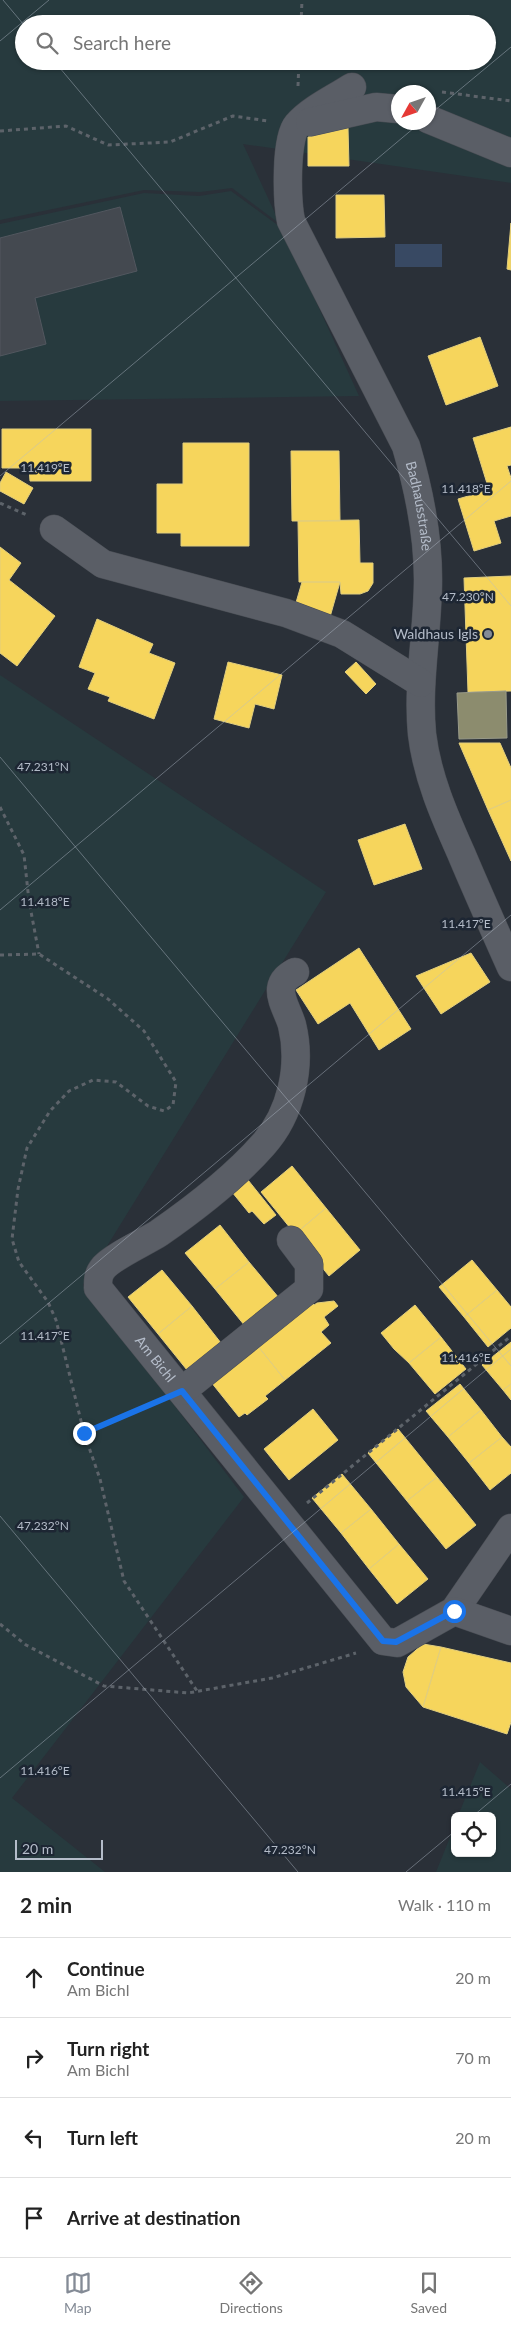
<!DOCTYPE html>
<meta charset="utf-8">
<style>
:root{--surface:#fff;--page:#f6f6f6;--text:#222;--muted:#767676;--line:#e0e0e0;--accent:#848b96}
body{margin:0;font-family:Lato,sans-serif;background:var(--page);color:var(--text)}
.controls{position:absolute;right:15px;bottom:15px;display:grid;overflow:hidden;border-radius:8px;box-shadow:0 1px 4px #0004}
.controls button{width:45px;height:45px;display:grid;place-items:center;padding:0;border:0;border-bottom:1px solid var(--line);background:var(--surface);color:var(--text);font:25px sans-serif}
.compass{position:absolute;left:391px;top:85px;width:45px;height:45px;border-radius:50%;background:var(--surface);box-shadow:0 1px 4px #0004;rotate:230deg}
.scale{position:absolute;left:15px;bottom:12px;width:88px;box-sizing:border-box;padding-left:5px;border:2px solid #b4bcc9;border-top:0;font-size:14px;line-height:18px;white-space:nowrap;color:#b4bcc9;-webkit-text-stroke:4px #1d2633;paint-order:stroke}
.stop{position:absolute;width:15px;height:15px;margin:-11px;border:4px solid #1a73e8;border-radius:50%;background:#fff}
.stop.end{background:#1a73e8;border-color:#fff;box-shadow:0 1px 5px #0008}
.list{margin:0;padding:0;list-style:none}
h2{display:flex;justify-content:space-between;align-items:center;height:65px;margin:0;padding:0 20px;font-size:21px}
h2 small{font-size:16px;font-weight:400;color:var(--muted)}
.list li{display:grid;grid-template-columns:32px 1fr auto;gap:15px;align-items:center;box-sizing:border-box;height:80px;padding:0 20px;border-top:1px solid var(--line)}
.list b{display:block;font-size:19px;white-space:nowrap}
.list p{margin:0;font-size:16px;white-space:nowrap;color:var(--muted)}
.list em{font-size:16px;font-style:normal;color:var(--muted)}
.icon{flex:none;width:28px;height:28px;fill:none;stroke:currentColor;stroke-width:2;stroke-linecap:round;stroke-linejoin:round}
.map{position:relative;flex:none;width:511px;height:1872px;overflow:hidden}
.search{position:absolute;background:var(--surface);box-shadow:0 1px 4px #0004;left:15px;right:15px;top:15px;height:55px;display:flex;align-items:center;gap:12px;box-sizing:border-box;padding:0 18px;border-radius:28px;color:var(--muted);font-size:19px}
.sheet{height:385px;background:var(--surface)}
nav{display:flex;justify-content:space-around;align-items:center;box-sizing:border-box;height:70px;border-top:1px solid var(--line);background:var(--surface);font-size:14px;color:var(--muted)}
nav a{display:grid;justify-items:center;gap:2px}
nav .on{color:var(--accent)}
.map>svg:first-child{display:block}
.green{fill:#273a3e;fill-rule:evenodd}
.water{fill:#384963}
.homes{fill:#f6d55c;stroke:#e2ce7d}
.industry{fill:#8c8c6e;stroke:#989a89}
.building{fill:#444950;stroke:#52575f}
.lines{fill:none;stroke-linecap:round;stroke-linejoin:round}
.minor-casing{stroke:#484c53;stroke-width:29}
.path{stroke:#5d636a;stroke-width:3;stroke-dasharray:4 4;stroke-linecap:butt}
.minor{stroke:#5a5e66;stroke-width:28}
.route{stroke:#1a73e8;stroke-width:6}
.ticks{fill:none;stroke:#b4bcc9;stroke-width:1;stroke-opacity:0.45}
.poi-dot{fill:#848b96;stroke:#1d2633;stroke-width:2}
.labels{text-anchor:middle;stroke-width:5;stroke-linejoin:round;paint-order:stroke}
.street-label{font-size:14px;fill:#b4bcc9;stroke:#1d2633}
.poi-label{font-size:14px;fill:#b4bcc9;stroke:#1d2633;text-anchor:end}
.ticks-label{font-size:12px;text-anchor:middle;fill:#b4bcc9;stroke:#1d2633;stroke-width:5;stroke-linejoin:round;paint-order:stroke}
</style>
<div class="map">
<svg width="511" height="1872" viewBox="0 0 511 1872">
<rect width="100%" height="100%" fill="#2a3038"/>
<path class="green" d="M0,0H511V183L243,144L280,224L232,188L200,192L144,190L0,220ZM24,24H487V61H24ZM398,92H428V122H398Z
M231,191L283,229L359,396L0,401V224L144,193L199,196Z
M0,675L326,892L83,1285L244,1497L12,1798L105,1872H0Z
M480,1762L511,1789V1872H436L455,1825V1853H492V1816H458Z"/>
<path class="water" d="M395,244H442V267H395Z"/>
<path class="homes" d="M348,128L349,166H308V137Z
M336,195H384L385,237L336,238Z
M511,223V270L507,269Z
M480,337L498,386L446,405L428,356Z
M511,427V465L507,466L511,478V516L494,521L501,543L474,551L458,499L489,490L473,438Z
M2,429H91V481H30L29,468H2Z
M183,443H249V546H181V533H157V484H183Z
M291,451H339L340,521H292Z
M6,472L33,488L24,504L0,491V483Z
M359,520L360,563H373V583L368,591L360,594H341L340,582H299L298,521Z
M0,547L21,563L9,580L55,616L17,666L0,653Z
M511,576V691L468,692L464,578Z
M302,582H340L330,617L295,606Z
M97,619L153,644L149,653L175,663L154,719L108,701L110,697L88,689L95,673L79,667Z
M228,662L282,675L274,709L255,704L249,728L214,719Z
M356,662L376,684L366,694L345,672Z
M459,743H500L511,768V800L488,810Z
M511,800V861L488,810Z
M405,824L422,869L374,885L358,840Z
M359,948L411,1029L379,1050L350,1003L318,1024L296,990Z
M471,953L490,982L441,1014L416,976Z
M292,1166L326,1208L295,1234L261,1192Z
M248,1180L276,1215L264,1224L252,1211L249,1213L232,1192Z
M326,1208L360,1250L329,1276L295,1234Z
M220,1225L249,1262L215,1289L185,1253Z
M472,1260L497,1290L464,1317L439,1287Z
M249,1262L279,1298L245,1326L215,1289Z
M162,1270L192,1306L158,1334L128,1297Z
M497,1290L511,1307V1328L488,1347L464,1317Z
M334,1301L338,1306L324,1317L329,1325L321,1332L331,1343L285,1380L257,1345L311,1302L314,1305L317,1303Z
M415,1305L441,1337L409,1363L394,1349L381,1333Z
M192,1306L221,1343L187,1370L158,1334Z
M441,1337L466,1369L435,1394L409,1363Z
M511,1342V1384L503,1390L482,1365Z
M257,1345L285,1380L265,1396L268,1399L247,1415L245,1413L239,1417L211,1382Z
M460,1384L481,1410L448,1437L426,1411Z
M511,1384V1400L503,1390Z
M313,1409L338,1440L289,1480L264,1449Z
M481,1410L502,1437L469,1463L448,1437Z
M398,1429L437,1477L407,1501L368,1453Z
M502,1437L511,1447V1473L490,1490L469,1463Z
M342,1474L371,1509L341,1533L312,1498Z
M437,1477L476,1525L446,1549L407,1501Z
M371,1509L399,1544L369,1569L341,1533Z
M399,1544L428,1579L397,1604L369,1569Z
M423,1644L441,1647L423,1707L406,1687L403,1672L408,1657Z
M441,1647L511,1663V1722L507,1734L423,1707Z"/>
<path class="industry" d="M506,691L507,738L459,739L457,693Z"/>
<path class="building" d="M120,207L137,271L35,298L46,344L0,356V238Z"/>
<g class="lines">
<g class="minor-casing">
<g id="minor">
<path id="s1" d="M352,87C335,98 311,109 297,125C285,139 287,202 291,221L406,446C419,490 428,533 428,579C428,631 417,683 422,734C427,776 444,815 461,853C477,891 494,929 511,967"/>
<path d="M428,119L511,153"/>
<path d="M310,122L376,107L398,109"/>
<path d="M54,529L103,564L286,613L342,634L421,683"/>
<path id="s2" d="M295,972C288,976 282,980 281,989C280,1000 289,1014 292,1025C302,1066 291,1114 263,1145C233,1179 195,1208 159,1233C145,1242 114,1256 104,1267C98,1274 98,1279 98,1288L383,1641L397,1643L454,1611L511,1528"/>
<path d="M182,1391L309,1289V1264L291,1240"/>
<path d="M454,1611L511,1631"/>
</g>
</g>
<path class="path" d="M301,24L302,0
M298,86L299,61
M442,92L511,101
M0,131L66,126L108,145L170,142L233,116L268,121
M0,503L29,516
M0,807L24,855L29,901L39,954
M0,955L39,954L108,999L144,1031L176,1082L173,1105L164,1111L148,1106L116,1082L93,1080L69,1091L50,1111L27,1148L18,1189L12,1239L19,1262L48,1302L56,1320L84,1433L100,1479L124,1581L197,1691
M84,1433L155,1403
M307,1503L511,1336
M0,1624L26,1645L104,1686L188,1693L272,1678L356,1653"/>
<use href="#minor" class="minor"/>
</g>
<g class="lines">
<path class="route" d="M84,1433L182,1391L383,1641L396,1642L454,1611"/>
</g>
<path class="ticks" d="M3,0L24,25M0,41L49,0M54,61L511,606M428,116L511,47M0,476L421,122M0,757L511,1366M0,910L511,481M0,1344L511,915M0,1516L298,1872M0,1778L511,1349M473,1816L511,1784M406,1872L455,1831"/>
<circle class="poi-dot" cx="488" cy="634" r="5"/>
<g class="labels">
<g class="street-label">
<text dy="5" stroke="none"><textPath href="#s1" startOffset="479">Badhausstraße</textPath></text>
<text dy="5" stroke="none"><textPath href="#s2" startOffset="504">Am Bichl</textPath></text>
</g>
<g class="poi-label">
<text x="478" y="639">Waldhaus Igls</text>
</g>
</g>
<g class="ticks-label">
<text x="45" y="472">11.419°E</text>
<text x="466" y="493">11.418°E</text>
<text x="468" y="601">47.230°N</text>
<text x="43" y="771">47.231°N</text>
<text x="45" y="906">11.418°E</text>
<text x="466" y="928">11.417°E</text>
<text x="45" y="1340">11.417°E</text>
<text x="466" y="1362">11.416°E</text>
<text x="43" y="1530">47.232°N</text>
<text x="45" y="1775">11.416°E</text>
<text x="466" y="1796">11.415°E</text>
<text x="290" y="1854">47.232°N</text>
</g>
</svg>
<div class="controls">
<button><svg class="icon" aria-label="locate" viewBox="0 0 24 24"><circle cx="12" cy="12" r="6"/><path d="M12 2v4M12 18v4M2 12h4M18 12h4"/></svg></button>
</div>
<svg class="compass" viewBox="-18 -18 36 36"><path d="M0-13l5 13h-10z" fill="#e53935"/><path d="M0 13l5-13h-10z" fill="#767676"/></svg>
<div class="scale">20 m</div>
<div class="stop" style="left:454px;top:1611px"></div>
<div class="stop end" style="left:84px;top:1433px"></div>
<div class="search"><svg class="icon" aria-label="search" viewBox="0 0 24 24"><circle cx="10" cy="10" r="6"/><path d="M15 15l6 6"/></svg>Search here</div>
</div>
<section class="sheet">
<h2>2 min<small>Walk · 110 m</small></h2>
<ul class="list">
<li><svg class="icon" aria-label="ahead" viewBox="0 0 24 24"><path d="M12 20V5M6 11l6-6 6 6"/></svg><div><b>Continue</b><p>Am Bichl</p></div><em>20 m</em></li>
<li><svg class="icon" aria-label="right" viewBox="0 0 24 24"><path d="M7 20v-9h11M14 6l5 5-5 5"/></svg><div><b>Turn right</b><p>Am Bichl</p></div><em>70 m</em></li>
<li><svg class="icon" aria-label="left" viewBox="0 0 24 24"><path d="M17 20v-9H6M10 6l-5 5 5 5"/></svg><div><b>Turn left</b></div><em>20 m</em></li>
<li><svg class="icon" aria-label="arrive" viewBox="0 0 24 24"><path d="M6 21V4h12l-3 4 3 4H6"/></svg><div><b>Arrive at destination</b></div></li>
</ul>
</section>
<nav>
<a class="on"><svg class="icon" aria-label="map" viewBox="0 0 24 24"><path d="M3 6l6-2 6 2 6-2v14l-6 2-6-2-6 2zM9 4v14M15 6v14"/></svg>Map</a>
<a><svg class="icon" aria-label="directions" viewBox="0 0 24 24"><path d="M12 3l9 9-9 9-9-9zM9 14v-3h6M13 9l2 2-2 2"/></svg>Directions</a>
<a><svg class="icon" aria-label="saved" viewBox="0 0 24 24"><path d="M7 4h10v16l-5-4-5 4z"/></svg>Saved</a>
</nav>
